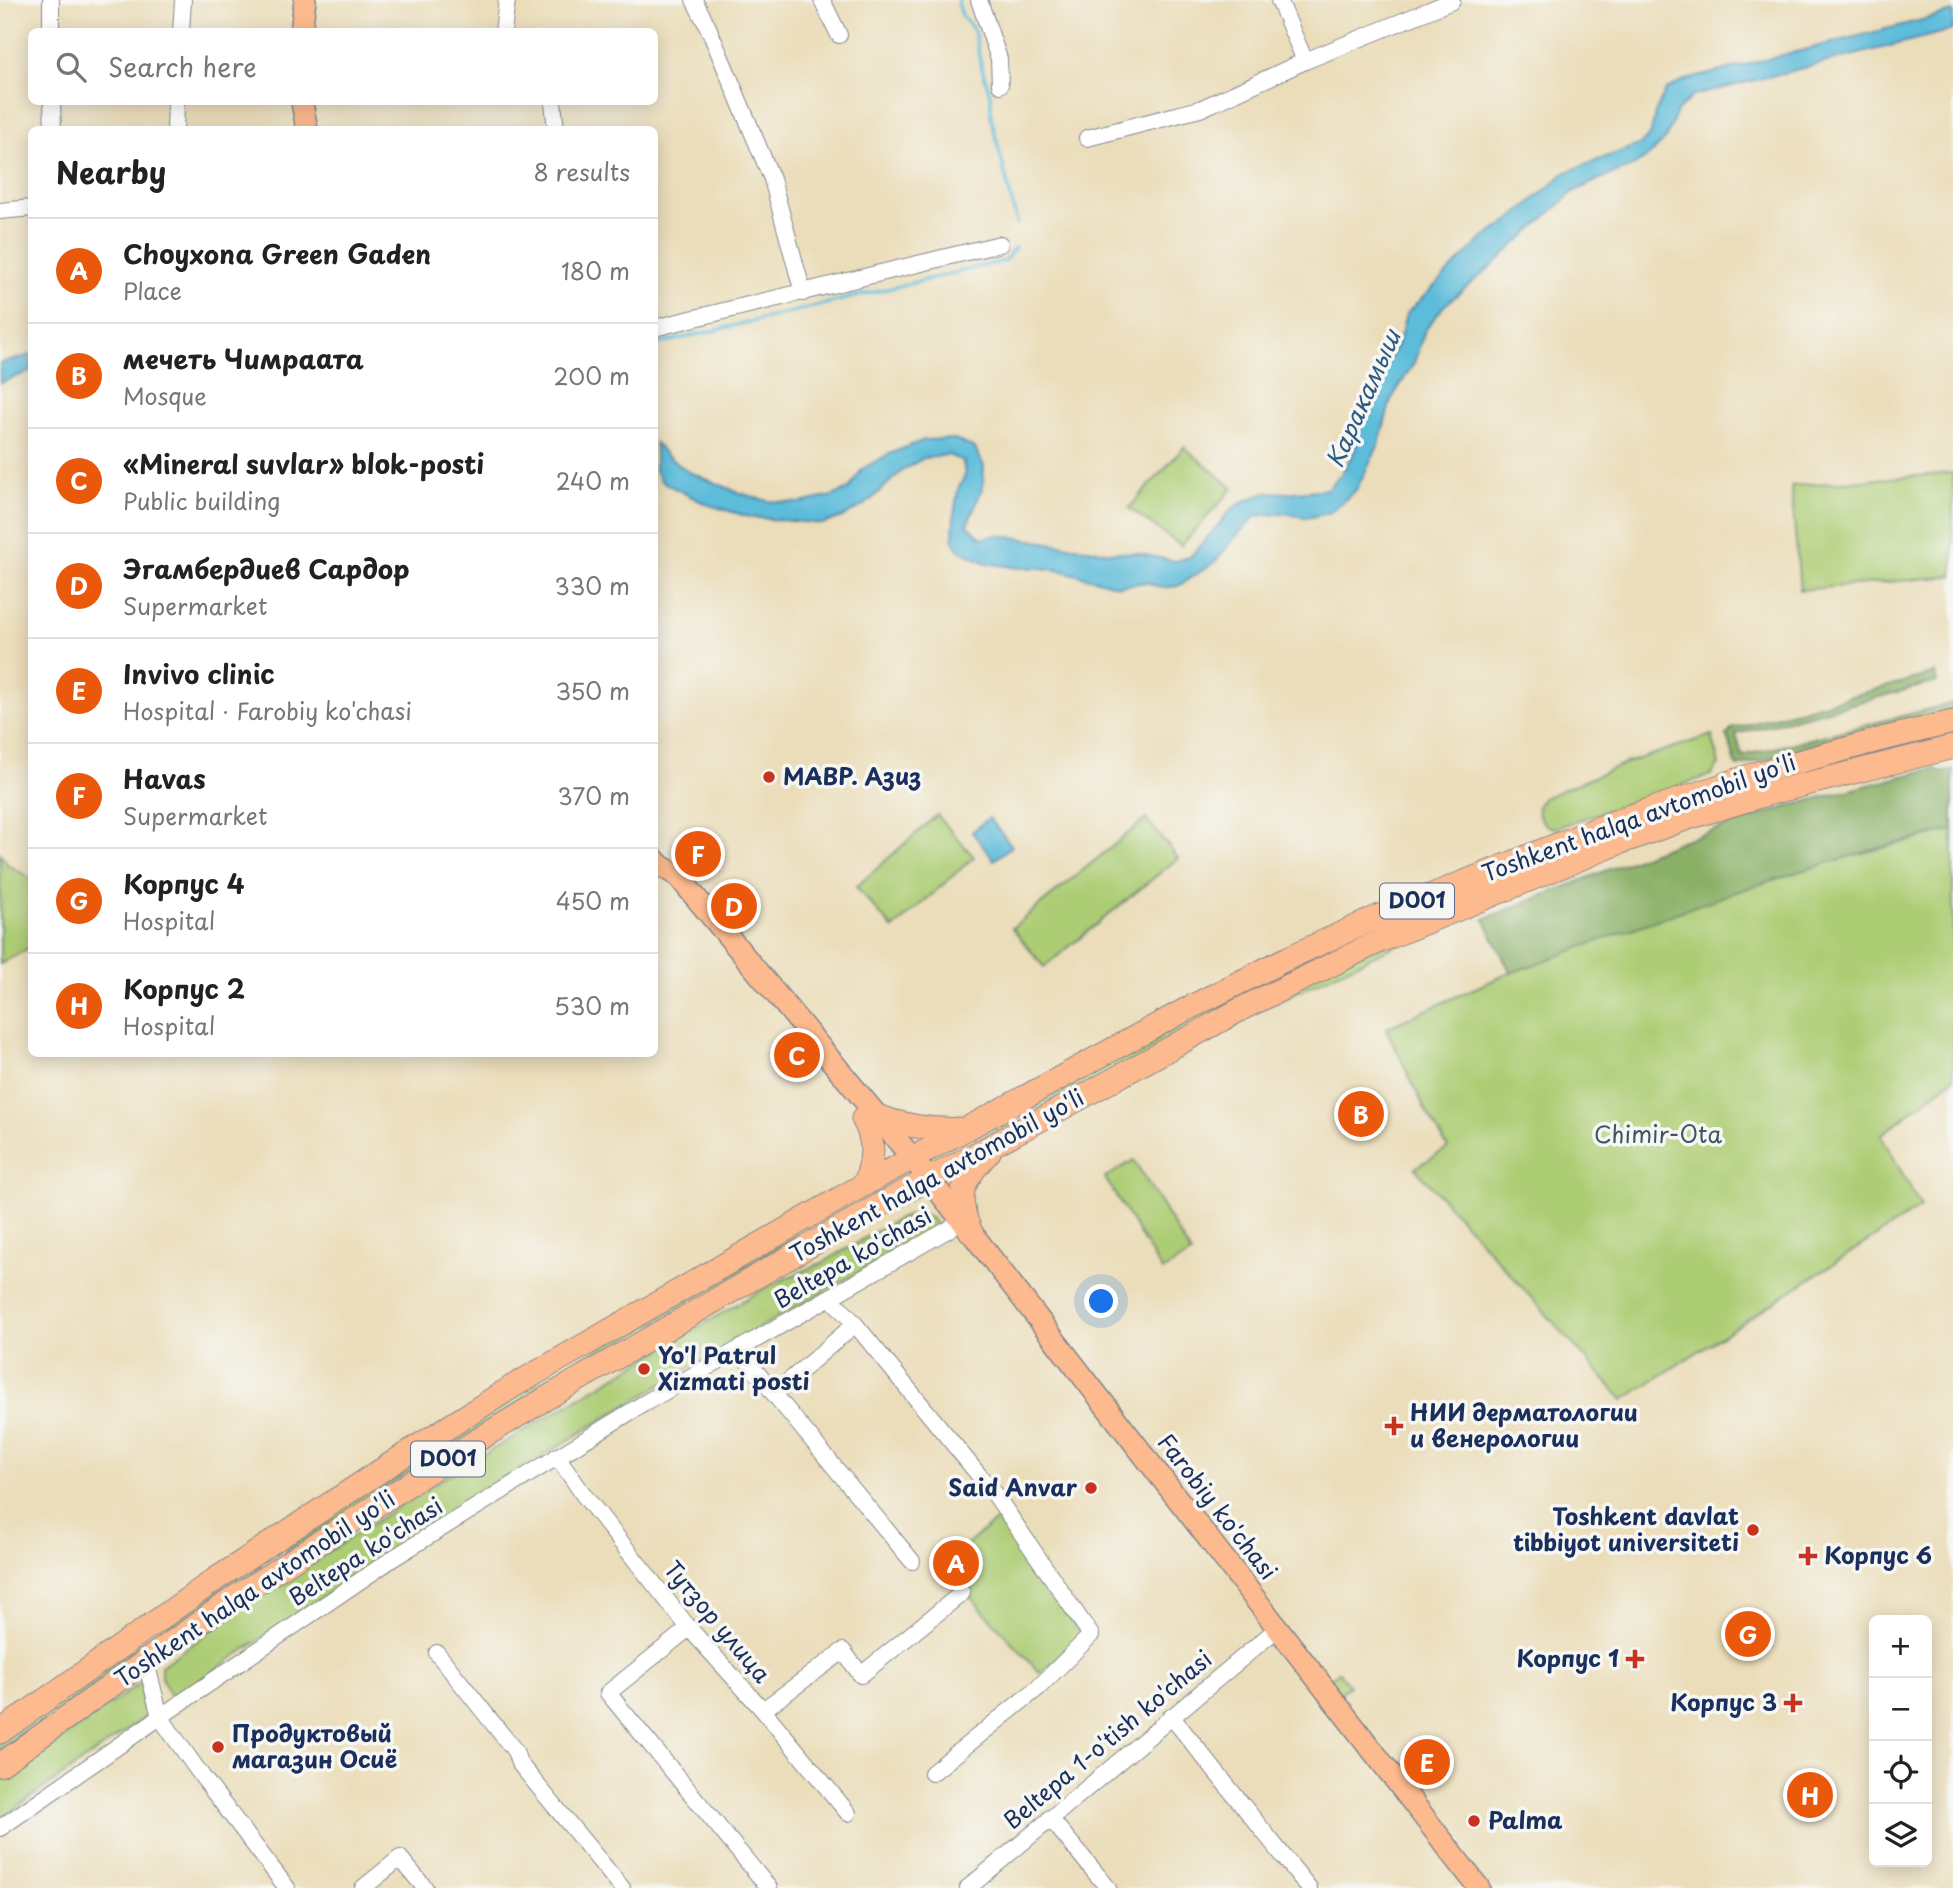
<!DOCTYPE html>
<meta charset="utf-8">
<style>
:root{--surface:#fff;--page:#f6f6f6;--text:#222;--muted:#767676;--line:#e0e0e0;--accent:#ea580c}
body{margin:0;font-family:"Playpen Sans",sans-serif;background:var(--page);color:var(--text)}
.controls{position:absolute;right:21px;bottom:21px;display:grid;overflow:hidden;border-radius:10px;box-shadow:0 4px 18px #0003}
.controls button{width:63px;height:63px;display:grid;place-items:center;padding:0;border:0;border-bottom:2px solid var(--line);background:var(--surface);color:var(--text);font:35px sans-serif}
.you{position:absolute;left:1102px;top:1302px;width:24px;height:24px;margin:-18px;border:5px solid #fff;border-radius:50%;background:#1a73e8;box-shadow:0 0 0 10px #1a73e833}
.badge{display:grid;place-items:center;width:46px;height:46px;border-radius:50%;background:var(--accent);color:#fff;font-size:23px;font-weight:700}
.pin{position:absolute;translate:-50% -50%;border:4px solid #fff;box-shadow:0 2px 7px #0006}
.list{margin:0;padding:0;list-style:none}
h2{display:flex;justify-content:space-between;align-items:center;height:91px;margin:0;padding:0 28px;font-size:30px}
h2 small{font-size:23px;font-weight:400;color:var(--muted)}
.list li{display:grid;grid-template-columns:46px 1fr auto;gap:21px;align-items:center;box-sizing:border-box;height:105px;padding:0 28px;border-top:2px solid var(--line)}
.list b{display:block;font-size:26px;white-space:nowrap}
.list p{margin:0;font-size:23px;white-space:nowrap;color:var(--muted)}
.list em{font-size:23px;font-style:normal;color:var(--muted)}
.icon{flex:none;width:38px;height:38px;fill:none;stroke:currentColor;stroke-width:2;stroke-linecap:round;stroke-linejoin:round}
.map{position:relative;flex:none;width:1953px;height:1888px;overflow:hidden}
.search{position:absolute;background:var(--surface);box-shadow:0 4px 18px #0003;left:28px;top:28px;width:630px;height:77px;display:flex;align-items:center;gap:18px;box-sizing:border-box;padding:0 24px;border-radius:10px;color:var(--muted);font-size:26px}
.panel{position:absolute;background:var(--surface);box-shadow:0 4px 18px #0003;left:28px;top:126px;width:630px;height:931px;border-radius:10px}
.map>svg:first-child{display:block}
.green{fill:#adcd75;stroke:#647e6a;stroke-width:2}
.forest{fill:#8ab066;stroke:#527062;stroke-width:2}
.water{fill:#5cbcda;stroke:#3c769c;stroke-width:2}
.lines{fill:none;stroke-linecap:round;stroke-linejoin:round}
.stream{stroke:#5cbcda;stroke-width:3.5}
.minor-casing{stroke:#83868c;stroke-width:18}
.major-casing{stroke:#83868c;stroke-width:24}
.highway-casing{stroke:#83868c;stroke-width:25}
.minor{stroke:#fff;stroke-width:16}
.major{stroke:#fcba8e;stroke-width:21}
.highway{stroke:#fcba8e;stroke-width:23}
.poi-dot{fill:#c8321e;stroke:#f6f6f2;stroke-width:2.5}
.labels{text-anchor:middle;stroke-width:7;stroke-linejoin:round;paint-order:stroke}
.shield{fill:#f6f6f2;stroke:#5d6b8a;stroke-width:2}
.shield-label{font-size:21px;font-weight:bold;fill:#1b2f5e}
.poi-label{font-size:23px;font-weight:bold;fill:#1b2f5e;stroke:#f6f6f2;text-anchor:start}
.street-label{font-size:23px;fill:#1b2f5e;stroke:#f6f6f2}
.park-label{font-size:23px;fill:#405664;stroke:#f6f6f2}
.water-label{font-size:24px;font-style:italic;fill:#2e5983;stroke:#f6f6f2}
</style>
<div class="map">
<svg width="1953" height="1888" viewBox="0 0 1953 1888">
<rect width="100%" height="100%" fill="#f6f6f2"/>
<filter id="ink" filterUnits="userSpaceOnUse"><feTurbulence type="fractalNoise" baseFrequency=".0143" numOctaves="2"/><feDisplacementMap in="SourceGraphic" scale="14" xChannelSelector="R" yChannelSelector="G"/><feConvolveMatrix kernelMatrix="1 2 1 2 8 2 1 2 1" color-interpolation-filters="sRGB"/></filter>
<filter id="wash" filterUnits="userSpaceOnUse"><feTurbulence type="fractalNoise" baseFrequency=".00686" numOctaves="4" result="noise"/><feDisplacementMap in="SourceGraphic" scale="28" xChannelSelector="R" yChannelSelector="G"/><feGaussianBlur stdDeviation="1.57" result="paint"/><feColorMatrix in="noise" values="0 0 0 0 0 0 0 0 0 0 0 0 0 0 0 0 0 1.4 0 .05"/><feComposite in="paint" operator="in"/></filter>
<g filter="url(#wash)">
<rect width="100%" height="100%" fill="#ebddb9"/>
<path class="green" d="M1184,447L1233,488L1181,546L1129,508Z
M1953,473V576L1800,590L1791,486Z
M1953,730V738L1782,781L1780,775Z
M1712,735L1719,765L1711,775L1555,828C1540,826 1532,809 1543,798L1626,763Z
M937,815L974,857L893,929L856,887Z
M1667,817L958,1152L1034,1109L1123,1053L1350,937Z
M1146,819L1178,858L1044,967L1012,928Z
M1953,830V1079L1881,1135L1921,1207L1623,1400L1415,1168L1448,1148L1426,1111L1386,1028L1502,976L1716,898L1826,862Z
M0,853L8,865L32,879L31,947L0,964Z
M1134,1160L1191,1254L1162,1271L1105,1178Z
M913,1214H924L934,1221L935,1226L931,1233C780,1314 631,1400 486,1491C379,1558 276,1630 171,1699L161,1675V1666L246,1606L414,1496L768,1286L824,1262L896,1220Z
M799,1234L800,1237C627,1338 454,1439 288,1551L284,1545L346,1504L536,1384Z
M1000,1518L1082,1636L1040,1673L941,1565Z
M258,1563L262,1568L0,1751V1742Z
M1339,1672L1349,1686L1339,1694L1328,1680Z
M143,1681L142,1698L147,1716L0,1819V1782Z"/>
<path class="forest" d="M1935,673L1937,682L1736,734L1742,756L1953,703V709L1737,767L1727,735L1732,729Z
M1934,768L1942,773L1953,770V830C1801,864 1656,920 1511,973L1484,919L1681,841L1793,805Z"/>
<path class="water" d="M1953,12V30L1693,96L1677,111L1666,138L1649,156L1627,169L1602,178L1573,192L1495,263L1444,306L1425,330L1414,363L1391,400L1379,444L1356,490L1329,513L1306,518L1285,513L1256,516L1238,534L1215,562L1178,586L1161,588L1147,582L1119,586L1063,571L1041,568H1019L986,563L959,550L953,541L954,515L958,489L965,476L963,461L948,455L924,458L903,470L866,504L845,516L823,524L749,517L706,504L662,482L655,471V443L666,455L689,472L740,493L768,501L800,503L832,496L849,489L862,469L889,454L924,440L953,439L975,448L984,466L983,487L967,525L982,538L999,535L1107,552L1136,553L1175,561L1190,557L1233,508L1247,500L1269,492L1286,493L1327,489L1342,473L1355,450L1369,393L1389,360L1400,338L1406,314L1481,240L1510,220L1566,172L1641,144L1651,133L1655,113L1666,90L1682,81Z
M31,355V371L0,383V363Z
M989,818L1012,846L994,860L972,832Z"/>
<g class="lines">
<path class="stream" d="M959,0L958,4L963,17L974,30L981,65L991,97V117L1017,223
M654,345L1004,261L1015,248"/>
</g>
</g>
<g filter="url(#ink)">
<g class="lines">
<g class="minor-casing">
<path id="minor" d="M51,0V32
M694,0L708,27L772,179L803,293
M822,0L839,35
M979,0L999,59L1000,85
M1279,0L1305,61
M181,32L183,0
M503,32L507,0
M52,102L53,130
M553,102L556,130
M175,130L176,102
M1087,138L1200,109L1305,61L1452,1
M0,211L32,208
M654,328L1000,244
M830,1297L855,1324L996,1496L1091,1635L1038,1688L932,1773
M740,1348L746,1359L774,1394L912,1561
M774,1394L855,1324
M557,1456L583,1494L689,1628L763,1710L848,1813
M689,1628L608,1693L769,1888
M437,1653L515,1751L519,1763L622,1888
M146,1662L160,1717L204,1779L287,1888
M763,1710L843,1651L861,1675L962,1593
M1171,1716L1309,1888
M1050,1818L1108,1888
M0,1828L160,1717L395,1557L643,1404L951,1228
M363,1888L400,1858L425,1888
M968,1888L1278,1628"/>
</g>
<g class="major-casing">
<path id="major" d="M301,32L305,0
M302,102L307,130
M654,859L661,866L678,876L913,1159L971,1232L1479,1888"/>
</g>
<g class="highway-casing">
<path id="highway" d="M877,1116C907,1127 934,1131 965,1129
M863,1119C876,1141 873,1160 865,1184
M971,1232C954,1195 962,1181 989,1152
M0,1732L216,1579L412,1450L515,1385L865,1184L1185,1010L1288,958L1375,918L1611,823L1761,772L1882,739L1953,722
M0,1765L231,1600L463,1449L545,1399L878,1206L1053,1113L1243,1008L1380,941L1616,844L1691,817L1767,794L1953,747"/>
</g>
<use href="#minor" class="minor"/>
<use href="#major" class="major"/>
<use href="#highway" class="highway"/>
</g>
</g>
<g class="poi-dot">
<circle cx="769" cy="777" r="7"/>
<circle cx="644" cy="1369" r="7"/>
<path d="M1390.5 1415.5h7v7h7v7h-7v7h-7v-7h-7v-7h7z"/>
<circle cx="1091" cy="1488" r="7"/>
<circle cx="1753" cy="1530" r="7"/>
<path d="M1804.5 1545.5h7v7h7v7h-7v7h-7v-7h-7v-7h7z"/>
<path d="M1631.5 1648.5h7v7h7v7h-7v7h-7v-7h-7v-7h7z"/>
<path d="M1789.5 1692.5h7v7h7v7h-7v7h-7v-7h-7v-7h7z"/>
<circle cx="218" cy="1747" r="7"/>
<circle cx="1474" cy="1821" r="7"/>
</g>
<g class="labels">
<g class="shield">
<rect x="1380" y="883.5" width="74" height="35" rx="5"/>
<rect x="411" y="1441.5" width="74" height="35" rx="5"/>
</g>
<g class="shield-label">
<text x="1417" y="908">D001</text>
<text x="448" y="1466">D001</text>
</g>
<g class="poi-label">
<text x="783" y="785">МАВР. Азиз</text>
<text x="658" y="1364">Yo'l Patrul<tspan x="658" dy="26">Xizmati posti</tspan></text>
<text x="1410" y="1421">НИИ дерматологии<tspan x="1410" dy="26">и венерологии</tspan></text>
<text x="1077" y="1496" text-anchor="end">Said Anvar</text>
<text x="1739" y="1525" text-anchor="end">Toshkent davlat<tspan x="1739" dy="26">tibbiyot universiteti</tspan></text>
<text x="1824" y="1564">Корпус 6</text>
<text x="1619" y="1667" text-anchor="end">Корпус 1</text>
<text x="1777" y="1711" text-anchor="end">Корпус 3</text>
<text x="232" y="1742">Продуктовый<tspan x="232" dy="26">магазин Осиё</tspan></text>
<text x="1488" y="1829">Palma</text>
</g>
<g class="street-label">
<text transform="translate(1639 818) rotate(-20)" y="8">Toshkent halqa avtomobil yo'li</text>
<text transform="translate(937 1176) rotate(-29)" y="8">Toshkent halqa avtomobil yo'li</text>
<text transform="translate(853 1258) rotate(-30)" y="8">Beltepa ko'chasi</text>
<text transform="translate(1217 1507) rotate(52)" y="8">Farobiy ko'chasi</text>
<text transform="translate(366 1552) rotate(-33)" y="8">Beltepa ko'chasi</text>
<text transform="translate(255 1589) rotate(-34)" y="8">Toshkent halqa avtomobil yo'li</text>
<text transform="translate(717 1622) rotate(50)" y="8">Тутзор улица</text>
<text transform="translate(1108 1740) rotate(-40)" y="8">Beltepa 1-o'tish ko'chasi</text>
</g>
<g class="park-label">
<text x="1658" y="1143">Chimir-Ota</text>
</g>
<g class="water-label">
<text transform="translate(1364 399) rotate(-66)" y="8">Каракамыш</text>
</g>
</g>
</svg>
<div class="controls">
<button>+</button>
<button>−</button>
<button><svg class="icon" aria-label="locate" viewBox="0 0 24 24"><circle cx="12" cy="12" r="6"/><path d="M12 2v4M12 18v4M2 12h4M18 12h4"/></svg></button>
<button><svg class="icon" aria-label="layers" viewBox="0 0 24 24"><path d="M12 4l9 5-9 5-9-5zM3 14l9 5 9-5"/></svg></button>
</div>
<div class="you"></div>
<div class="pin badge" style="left:956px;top:1563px">A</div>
<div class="pin badge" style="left:1361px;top:1114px">B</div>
<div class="pin badge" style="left:797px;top:1055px">C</div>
<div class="pin badge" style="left:734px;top:906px">D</div>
<div class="pin badge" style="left:1427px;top:1762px">E</div>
<div class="pin badge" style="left:698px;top:854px">F</div>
<div class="pin badge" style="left:1748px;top:1634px">G</div>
<div class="pin badge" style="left:1810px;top:1795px">H</div>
<div class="search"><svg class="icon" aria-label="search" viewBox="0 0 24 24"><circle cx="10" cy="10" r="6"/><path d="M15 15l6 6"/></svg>Search here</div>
<section class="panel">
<h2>Nearby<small>8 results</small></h2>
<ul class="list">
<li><span class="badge">A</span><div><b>Choyxona Green Gaden</b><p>Place</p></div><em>180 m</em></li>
<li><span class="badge">B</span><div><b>мечеть Чимраата</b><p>Mosque</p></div><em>200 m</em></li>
<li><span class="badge">C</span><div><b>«Mineral suvlar» blok-posti</b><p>Public building</p></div><em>240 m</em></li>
<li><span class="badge">D</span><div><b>Эгамбердиев Сардор</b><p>Supermarket</p></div><em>330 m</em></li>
<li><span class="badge">E</span><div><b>Invivo clinic</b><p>Hospital · Farobiy ko'chasi</p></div><em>350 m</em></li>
<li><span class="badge">F</span><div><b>Havas</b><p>Supermarket</p></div><em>370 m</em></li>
<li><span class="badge">G</span><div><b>Корпус 4</b><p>Hospital</p></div><em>450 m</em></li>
<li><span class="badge">H</span><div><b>Корпус 2</b><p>Hospital</p></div><em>530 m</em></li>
</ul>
</section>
</div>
